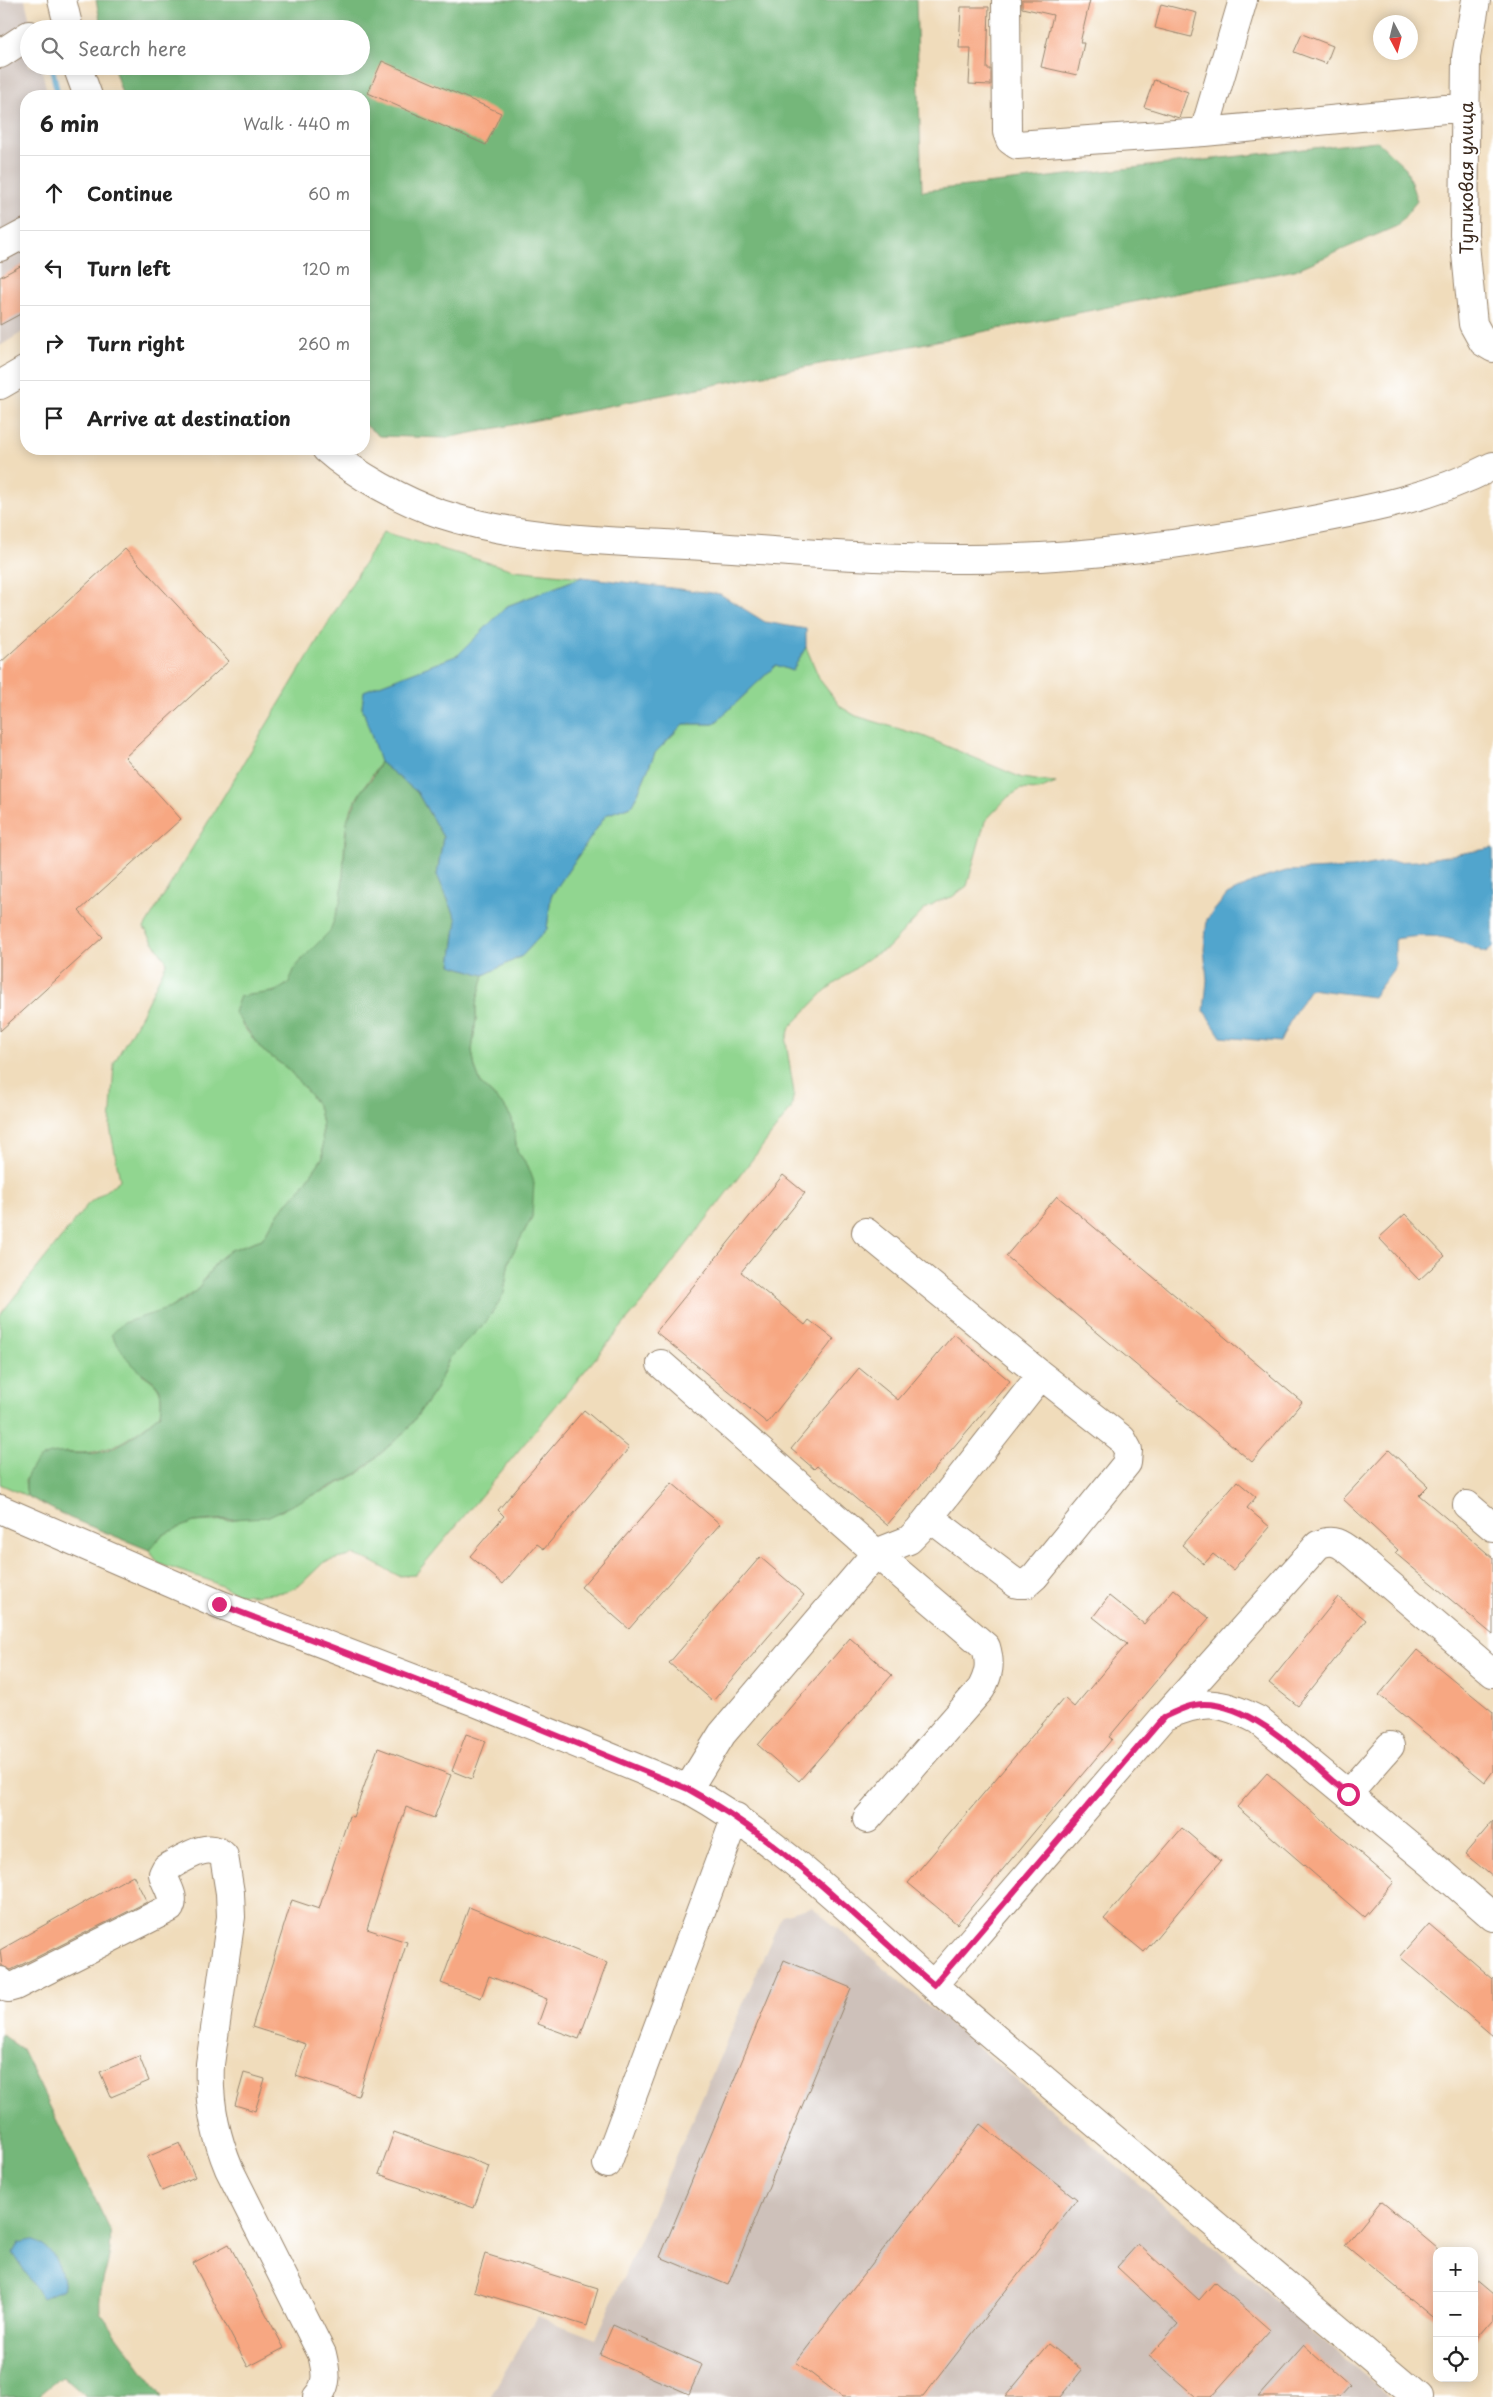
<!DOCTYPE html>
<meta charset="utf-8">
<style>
:root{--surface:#fff;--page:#f2f2f2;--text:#222;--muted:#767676;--line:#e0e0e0}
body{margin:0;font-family:"Playpen Sans",sans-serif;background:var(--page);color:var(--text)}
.controls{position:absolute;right:15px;bottom:15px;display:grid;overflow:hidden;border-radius:10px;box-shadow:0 2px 12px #0003}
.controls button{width:45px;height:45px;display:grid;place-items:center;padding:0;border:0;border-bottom:1px solid var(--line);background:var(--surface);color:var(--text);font:25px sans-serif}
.compass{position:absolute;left:1373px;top:15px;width:45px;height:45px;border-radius:50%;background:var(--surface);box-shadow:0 2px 12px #0003;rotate:173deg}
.stop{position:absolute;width:15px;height:15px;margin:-11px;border:4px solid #db2777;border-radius:50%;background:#fff}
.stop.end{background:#db2777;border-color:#fff;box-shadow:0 1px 5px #0008}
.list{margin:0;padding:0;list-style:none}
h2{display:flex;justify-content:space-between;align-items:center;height:65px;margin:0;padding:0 20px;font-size:21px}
h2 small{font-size:16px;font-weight:400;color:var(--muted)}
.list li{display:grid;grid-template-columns:32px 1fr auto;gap:15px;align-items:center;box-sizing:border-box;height:75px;padding:0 20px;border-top:1px solid var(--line)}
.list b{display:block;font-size:19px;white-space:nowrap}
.list em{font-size:16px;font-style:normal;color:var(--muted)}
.icon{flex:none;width:28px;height:28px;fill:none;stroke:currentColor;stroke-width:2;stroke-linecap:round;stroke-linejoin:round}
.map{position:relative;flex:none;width:1493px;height:2397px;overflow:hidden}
.search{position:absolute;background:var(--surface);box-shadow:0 2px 12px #0003;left:20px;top:20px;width:350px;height:55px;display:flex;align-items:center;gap:12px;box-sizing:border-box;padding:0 18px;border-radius:28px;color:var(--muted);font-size:19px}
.panel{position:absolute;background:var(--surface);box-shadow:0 2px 12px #0003;left:20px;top:90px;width:350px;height:365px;border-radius:20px}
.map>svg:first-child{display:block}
.industrial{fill:#cec1ba}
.green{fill:#91d690;stroke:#668057}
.forest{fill:#74b77a;stroke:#58704c}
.water{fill:#51a5cd;stroke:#466876}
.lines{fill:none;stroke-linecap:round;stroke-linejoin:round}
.stream{stroke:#51a5cd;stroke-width:6}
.building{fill:#f7a782}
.minor-casing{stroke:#96836c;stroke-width:30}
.minor{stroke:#fff;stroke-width:28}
.route{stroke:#db2777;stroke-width:6}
.labels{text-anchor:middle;stroke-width:4;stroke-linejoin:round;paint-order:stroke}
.street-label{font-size:18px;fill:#3b2a1e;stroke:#fff}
</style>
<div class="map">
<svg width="1493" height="2397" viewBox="0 0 1493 2397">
<rect width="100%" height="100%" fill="#fff"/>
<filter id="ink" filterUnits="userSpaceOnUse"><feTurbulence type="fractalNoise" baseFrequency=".02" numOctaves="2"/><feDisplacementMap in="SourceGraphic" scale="10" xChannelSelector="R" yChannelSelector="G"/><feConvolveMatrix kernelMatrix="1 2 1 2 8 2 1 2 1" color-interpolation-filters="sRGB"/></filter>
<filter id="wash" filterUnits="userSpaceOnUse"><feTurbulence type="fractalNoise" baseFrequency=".0096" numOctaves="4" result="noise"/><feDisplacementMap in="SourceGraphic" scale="20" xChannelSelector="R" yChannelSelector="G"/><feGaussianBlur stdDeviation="1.12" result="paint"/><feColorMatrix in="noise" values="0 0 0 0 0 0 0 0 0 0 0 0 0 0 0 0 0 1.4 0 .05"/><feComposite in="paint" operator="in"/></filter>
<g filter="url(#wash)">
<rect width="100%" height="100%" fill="#f0dcbb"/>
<path class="industrial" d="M0,0H25L32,29H29V66H41L48,96H26V330L0,346Z
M812,1907L1390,2397H490L537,2316L596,2339L782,1915Z"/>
<path class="green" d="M383,532L514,570L582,577L507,606L459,655L364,691L362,707L380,762C370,782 351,800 347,822C340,857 350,899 330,931C324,941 311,949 303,958C297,966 294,978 287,984C276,995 255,994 240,996L242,1025L262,1050L288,1069L311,1096L319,1109L322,1124L323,1157L303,1186L280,1211L262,1239L231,1250L217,1261L197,1290L170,1308L142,1374C161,1386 163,1392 160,1414C128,1440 108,1457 65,1452L25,1480L27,1496L0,1484V1315L88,1204L120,1180L110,1127L114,1063L142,1013L167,962L144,928Z
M806,647L820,680L841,707L856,716L923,736L1022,778L1056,783L1039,790L1021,789L1008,797L985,821L967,886L952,897L936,902L923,911L888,948L872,956L826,990L790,1027L786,1042L794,1093L791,1109L648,1295L415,1575L399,1576L371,1561L354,1555L324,1562L300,1585L286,1592L254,1595L239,1594L208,1580L159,1564L149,1550L162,1535L178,1527L194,1522L230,1520L282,1511L295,1501L326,1490L358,1474L407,1430L436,1389L449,1359L504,1293L509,1260L532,1217L528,1166L517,1151L512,1119L504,1106L481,1084L475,1068L472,1051L476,1019V1004L484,975L522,956L547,929L551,896L606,815L633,805L655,753L683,724H714L776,665L792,671Z"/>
<path class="forest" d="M96,0H916L922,191L1377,141L1406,168L1417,201L1397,226L1295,270L446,438L379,436L364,424V96H123L113,66H361V29H102Z
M380,762L417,792L443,837L437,875L457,920L451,965L484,975L476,1004V1019L472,1051L475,1068L481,1084L504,1106L512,1119L517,1151L528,1166L534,1182L532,1217L509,1260L504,1293L495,1309L485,1323L449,1359L436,1389L407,1430L357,1474L267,1517L213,1520L194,1522L178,1528L162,1535L149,1550L70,1518L27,1496C25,1484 25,1478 32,1467C49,1443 77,1458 101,1452C124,1446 142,1429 160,1414C165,1379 153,1385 132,1364C124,1356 118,1344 111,1335L123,1323L170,1308L184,1300L197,1290L217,1261L231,1250L262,1239L280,1211L303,1186L323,1157L322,1124L319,1109L311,1096L288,1069L262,1050L234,1012L240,996L274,992L288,984L295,968L306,955L330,931L341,900L347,820L362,790L373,777Z
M0,2034L22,2049L110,2230C114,2262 97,2283 100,2312L162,2397H86L63,2376L37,2397H0Z"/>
<path class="water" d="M582,577L720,594L765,622L806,629V647L792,671L776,665L714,724H683L655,753L633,805L606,815L551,896L547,929L522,956L484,975L451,965L457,920L437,875L443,837L417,792L380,762L362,707L364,691L458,655L507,606Z
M1493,848V947L1486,953C1449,936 1436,933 1395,939V967L1373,997L1310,989L1293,1015L1280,1042L1221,1037L1204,1011L1207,980L1204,949L1207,919L1227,895L1257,880L1286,871L1353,868L1384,862L1416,861Z
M31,2240C53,2247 62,2267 64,2289L42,2298L13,2253L18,2243Z"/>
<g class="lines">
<path class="stream" d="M53,72L58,96"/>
</g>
<g id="blocks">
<path class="building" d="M1022,0H1090L1080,43H1084L1077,75L1041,67L1053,15L1022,8Z
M1161,4L1197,13L1191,37L1155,28Z
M961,7H989L987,69H991V85L969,84L971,48H959Z
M1302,34L1333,46L1326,64L1294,52Z
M382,61L501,113L486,145L368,93Z
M1154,80L1188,92L1179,118L1144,107Z
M26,263V311L0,325V277Z
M125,549L229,661L125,757L181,819L79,911L103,937L0,1031V663Z
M783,1175L805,1193L741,1272L805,1325L809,1320L834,1339L767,1423L656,1332Z
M1057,1196L1302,1402L1252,1462L1006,1256Z
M1405,1214L1445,1256L1419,1280L1379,1238Z
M954,1334L1010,1381L887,1525L817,1466L814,1469L791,1449L859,1368L898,1400Z
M584,1410L629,1448L544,1549L537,1544L503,1584L470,1556L504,1516L498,1510Z
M1389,1450L1428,1486L1419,1495L1493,1558V1635L1395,1553L1398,1550L1343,1499Z
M1237,1481L1256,1497L1247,1508L1270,1527L1233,1570L1213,1554L1204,1564L1182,1545Z
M672,1483L720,1524L629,1629L581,1587Z
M760,1557L804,1595L713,1701L669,1663Z
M1174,1589L1209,1618L1109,1737L1112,1739L957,1924L908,1883L1064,1698L1074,1707L1127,1644L1093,1617L1109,1596L1144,1624Z
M1338,1597L1366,1620L1298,1706L1269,1683Z
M850,1638L892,1675L799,1781L758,1745Z
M1417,1650L1493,1712V1771L1485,1782L1379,1695Z
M466,1734L486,1741L472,1779L452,1771Z
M378,1748L451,1775L434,1818L406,1807L367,1929L407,1942L358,2096L296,2076L306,2044L252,2027L292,1900L319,1909L349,1816L353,1817Z
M1267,1773L1394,1882L1364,1917L1237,1807Z
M1493,1821V1877L1465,1854Z
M1182,1828L1221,1861L1144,1952L1104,1919Z
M133,1875L147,1902L11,1970L2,1966L0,1950Z
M469,1907L607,1963L579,2039L538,2024L547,1999L489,1976L481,1998L441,1983Z
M1429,1924L1493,1979V2036L1400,1957Z
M784,1960L851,1988L728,2285L660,2257Z
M139,2056L149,2081L111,2097L100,2072Z
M244,2073L265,2079L255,2111L235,2105Z
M980,2124L1077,2199L923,2397H842L796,2362Z
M394,2132L489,2166L474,2208L379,2174Z
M180,2143L195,2177L162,2191L147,2157Z
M1381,2201L1437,2248V2321L1345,2245Z
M229,2244L284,2348L248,2367L193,2263Z
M1138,2244L1199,2300L1215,2282L1270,2330L1211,2397H1196L1149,2356L1178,2324L1117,2267Z
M485,2254L598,2289L587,2326L474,2291Z
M1474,2279L1493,2295V2320L1474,2342Z
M613,2325L702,2365L689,2394L600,2355Z
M1049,2344L1082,2370L1060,2397H1005Z
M1304,2345L1350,2386L1340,2397H1258Z"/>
</g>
</g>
<g filter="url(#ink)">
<use href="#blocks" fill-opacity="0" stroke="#96836c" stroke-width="1"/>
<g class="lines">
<g class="minor-casing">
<path id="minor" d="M62,0L69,29
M1006,0L1007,132L1010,140L1017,145L1204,132L1466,107
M1476,0L1466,57L1464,234L1473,324L1483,342L1493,348
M0,54L29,35
M77,66L88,96
M1204,132L1243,0
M0,247L26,233
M0,385L26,370
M326,449C354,474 405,502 441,514C524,541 616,541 703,546C787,552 872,559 956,559C1070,560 1185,545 1297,523C1366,510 1429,499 1493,466
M866,1232L1041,1375L919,1530L909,1540L876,1553
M661,1364L876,1553L722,1734L688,1789
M1467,1505L1493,1527
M0,1509L219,1604L475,1702L688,1789C786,1843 863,1925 948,1998C1105,2131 1261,2264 1418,2397
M929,1517L1017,1584H1026L1035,1576L1127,1463L1128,1450L1122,1439L1041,1375
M1167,1714L1318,1545C1334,1537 1342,1545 1355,1555L1493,1673
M1348,1794L1390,1746
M867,1819L981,1689C989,1674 991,1664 986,1647L876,1553
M0,1981L8,1988L15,1986L170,1908C176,1896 166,1886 163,1874L166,1868C182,1860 208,1839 224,1856L230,1893L231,1917L210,2064C208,2101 215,2135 229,2169L322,2354C326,2371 329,2384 317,2397
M933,1985L1164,1717C1202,1699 1221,1701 1258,1720L1431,1863L1493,1917
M607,2164L736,1817"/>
</g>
<use href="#minor" class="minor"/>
</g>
</g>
<g class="lines" filter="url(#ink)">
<path class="route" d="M219,1604L475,1702L688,1789C784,1841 851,1915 934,1985L1164,1717C1177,1711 1190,1704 1204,1704C1255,1704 1310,1763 1348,1794"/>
</g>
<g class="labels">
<g class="street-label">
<text transform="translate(1467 178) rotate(-90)" y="6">Тупиковая улица</text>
</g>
</g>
</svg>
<div class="controls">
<button>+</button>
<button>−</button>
<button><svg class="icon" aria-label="locate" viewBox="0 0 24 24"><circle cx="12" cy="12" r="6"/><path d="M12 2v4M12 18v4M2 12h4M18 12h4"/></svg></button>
</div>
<svg class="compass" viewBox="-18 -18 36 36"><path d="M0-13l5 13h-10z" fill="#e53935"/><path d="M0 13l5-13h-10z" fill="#767676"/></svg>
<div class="stop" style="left:1348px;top:1794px"></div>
<div class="stop end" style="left:219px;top:1604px"></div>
<div class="search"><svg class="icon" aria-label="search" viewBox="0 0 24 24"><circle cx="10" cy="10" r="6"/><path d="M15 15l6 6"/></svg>Search here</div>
<section class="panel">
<h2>6 min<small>Walk · 440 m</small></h2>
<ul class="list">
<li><svg class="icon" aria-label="ahead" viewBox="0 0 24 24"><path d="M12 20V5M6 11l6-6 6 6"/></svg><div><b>Continue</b></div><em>60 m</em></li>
<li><svg class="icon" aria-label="left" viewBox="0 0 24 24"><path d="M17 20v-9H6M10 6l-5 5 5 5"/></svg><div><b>Turn left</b></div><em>120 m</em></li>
<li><svg class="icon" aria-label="right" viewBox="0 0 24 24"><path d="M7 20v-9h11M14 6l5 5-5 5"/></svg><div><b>Turn right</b></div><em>260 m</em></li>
<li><svg class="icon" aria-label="arrive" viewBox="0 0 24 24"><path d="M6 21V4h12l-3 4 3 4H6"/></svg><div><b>Arrive at destination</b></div></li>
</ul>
</section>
</div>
